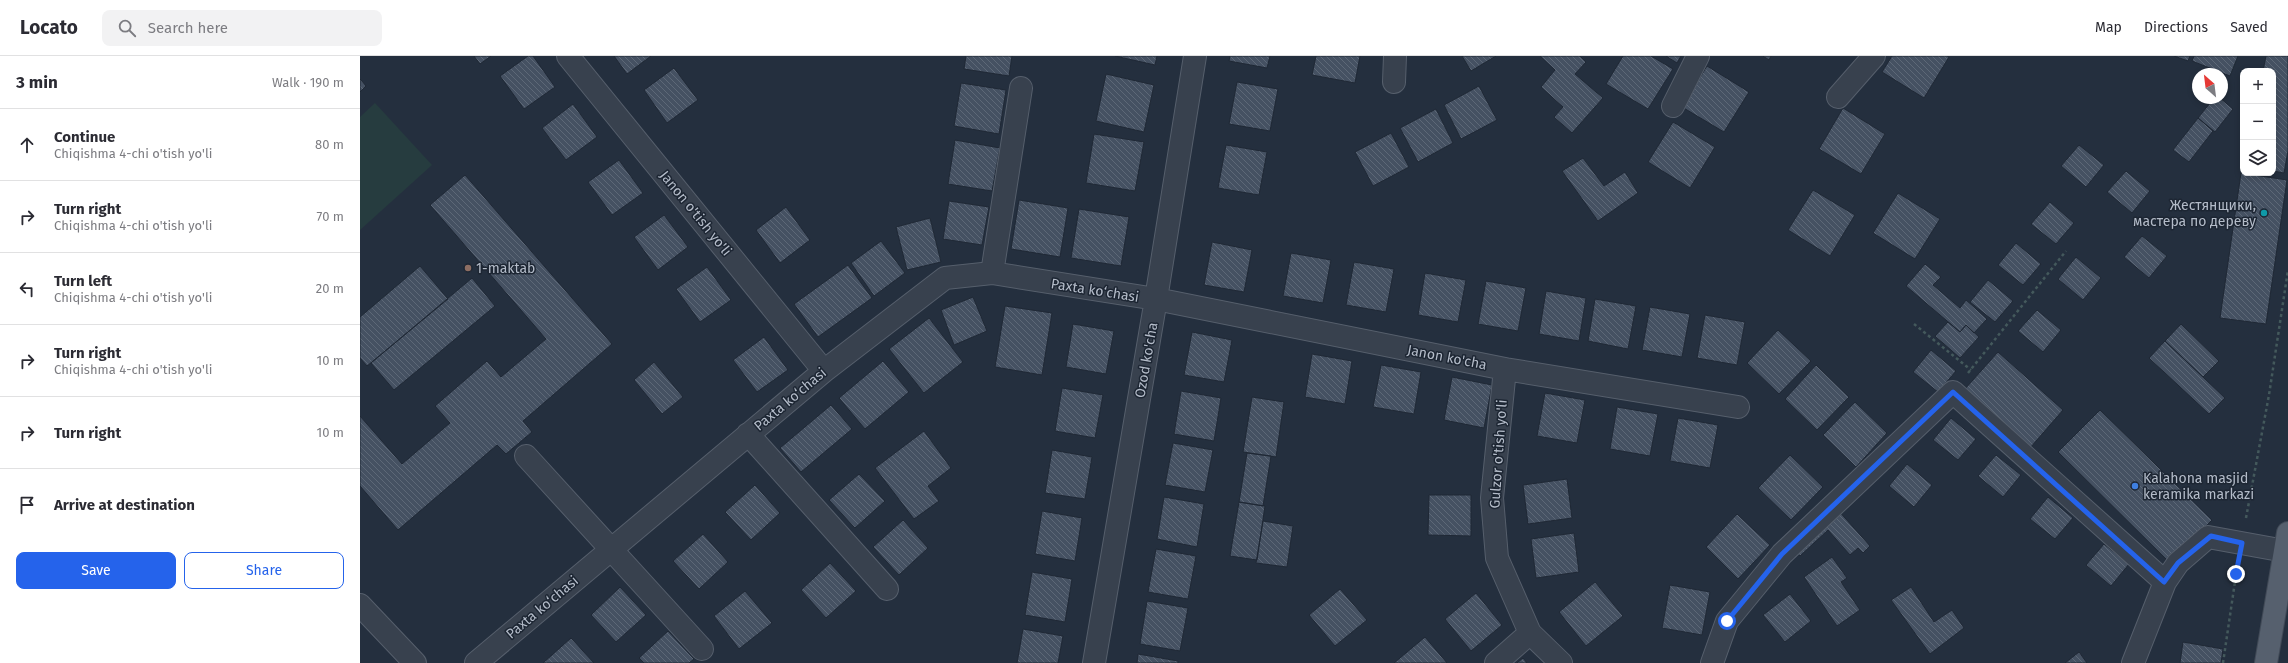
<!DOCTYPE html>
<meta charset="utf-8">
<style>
:root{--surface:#fff;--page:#f2f2f3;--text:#2b2b33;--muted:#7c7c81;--line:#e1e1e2;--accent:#2563eb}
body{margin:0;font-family:"Fira Sans",sans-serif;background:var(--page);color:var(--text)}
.controls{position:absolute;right:12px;top:12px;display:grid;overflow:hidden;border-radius:8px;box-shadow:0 2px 6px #0003}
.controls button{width:36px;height:36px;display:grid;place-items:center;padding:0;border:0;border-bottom:1px solid var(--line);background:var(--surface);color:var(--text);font:20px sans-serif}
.compass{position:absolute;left:1832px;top:12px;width:36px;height:36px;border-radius:50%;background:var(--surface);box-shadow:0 2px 6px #0003;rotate:332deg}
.stop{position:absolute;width:12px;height:12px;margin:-9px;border:3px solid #2563eb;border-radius:50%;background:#fff}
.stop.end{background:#2563eb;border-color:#fff;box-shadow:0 1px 4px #0008}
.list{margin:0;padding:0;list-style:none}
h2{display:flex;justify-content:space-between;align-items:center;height:52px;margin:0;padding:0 16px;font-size:17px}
h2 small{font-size:13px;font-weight:400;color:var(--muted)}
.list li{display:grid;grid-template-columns:26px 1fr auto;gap:12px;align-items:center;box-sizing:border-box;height:72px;padding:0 16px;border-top:1px solid var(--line)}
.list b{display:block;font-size:15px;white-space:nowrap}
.list p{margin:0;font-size:13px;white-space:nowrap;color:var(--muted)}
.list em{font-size:13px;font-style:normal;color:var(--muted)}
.actions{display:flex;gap:8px;padding:12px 16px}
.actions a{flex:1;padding:9px 0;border:1px solid var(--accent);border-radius:8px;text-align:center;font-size:14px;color:var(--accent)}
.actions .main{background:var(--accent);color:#fff}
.icon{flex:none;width:22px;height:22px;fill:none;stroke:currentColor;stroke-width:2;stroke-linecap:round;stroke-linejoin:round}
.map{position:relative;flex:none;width:1928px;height:607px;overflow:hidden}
header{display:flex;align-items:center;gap:24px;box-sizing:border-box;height:56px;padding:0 20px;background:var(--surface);border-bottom:1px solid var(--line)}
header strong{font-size:19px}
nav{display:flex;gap:22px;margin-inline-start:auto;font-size:14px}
.search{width:280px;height:36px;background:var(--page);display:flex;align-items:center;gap:10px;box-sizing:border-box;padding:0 14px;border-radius:8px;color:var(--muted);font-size:15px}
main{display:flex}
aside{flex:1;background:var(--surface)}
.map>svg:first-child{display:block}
.garden{fill:#263c3f}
.building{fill:url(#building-back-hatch);stroke:#1f2835}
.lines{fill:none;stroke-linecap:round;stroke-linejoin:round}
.minor-casing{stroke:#565f6c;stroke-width:24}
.major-casing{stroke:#414a57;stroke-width:24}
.path{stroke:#44595c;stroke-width:2.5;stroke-dasharray:3 3;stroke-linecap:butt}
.minor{stroke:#38414e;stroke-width:22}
.major{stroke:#56606e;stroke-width:22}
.route{stroke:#2563eb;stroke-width:5}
.culture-dot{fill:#0f9aa8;stroke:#1d2633;stroke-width:1.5}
.education-dot{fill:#8d6e63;stroke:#1d2633;stroke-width:1.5}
.shop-dot{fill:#3f7fe0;stroke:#1d2633;stroke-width:1.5}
.labels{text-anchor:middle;stroke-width:3;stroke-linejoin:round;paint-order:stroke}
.poi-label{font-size:14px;fill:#b4bcc9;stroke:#1d2633;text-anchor:start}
.street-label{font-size:14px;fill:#b4bcc9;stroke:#1d2633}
</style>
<header>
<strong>Locato</strong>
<div class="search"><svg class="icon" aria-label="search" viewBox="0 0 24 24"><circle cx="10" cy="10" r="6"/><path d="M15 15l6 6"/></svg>Search here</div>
<nav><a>Map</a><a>Directions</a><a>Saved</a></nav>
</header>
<main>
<aside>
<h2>3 min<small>Walk · 190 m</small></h2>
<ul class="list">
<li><svg class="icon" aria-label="ahead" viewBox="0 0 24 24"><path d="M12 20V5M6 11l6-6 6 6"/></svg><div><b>Continue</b><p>Chiqishma 4-chi o'tish yo'li</p></div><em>80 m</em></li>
<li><svg class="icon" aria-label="right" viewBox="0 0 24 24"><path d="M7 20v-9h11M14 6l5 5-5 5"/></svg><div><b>Turn right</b><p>Chiqishma 4-chi o'tish yo'li</p></div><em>70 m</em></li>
<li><svg class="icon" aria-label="left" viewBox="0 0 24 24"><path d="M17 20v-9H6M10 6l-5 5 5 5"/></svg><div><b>Turn left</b><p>Chiqishma 4-chi o'tish yo'li</p></div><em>20 m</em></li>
<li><svg class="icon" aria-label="right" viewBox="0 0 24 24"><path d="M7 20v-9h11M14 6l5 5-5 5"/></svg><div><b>Turn right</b><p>Chiqishma 4-chi o'tish yo'li</p></div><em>10 m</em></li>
<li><svg class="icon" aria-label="right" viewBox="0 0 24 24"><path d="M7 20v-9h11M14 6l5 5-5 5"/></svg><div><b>Turn right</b></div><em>10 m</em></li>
<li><svg class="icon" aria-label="arrive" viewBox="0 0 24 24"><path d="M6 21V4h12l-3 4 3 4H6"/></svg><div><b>Arrive at destination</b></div></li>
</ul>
<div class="actions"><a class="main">Save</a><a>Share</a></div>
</aside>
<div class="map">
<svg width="1928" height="607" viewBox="0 0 1928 607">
<defs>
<pattern id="building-back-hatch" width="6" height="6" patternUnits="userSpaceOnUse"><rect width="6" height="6" fill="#455162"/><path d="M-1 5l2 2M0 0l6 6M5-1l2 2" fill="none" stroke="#5d6877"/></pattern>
</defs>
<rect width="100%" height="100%" fill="#242f3e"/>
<path class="garden" d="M15,47L72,109L0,174V61Z"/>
<path class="building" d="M114,0H131L120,8Z
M168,0H173L195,31L164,53L140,20Z
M254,0H291L267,18Z
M606,0H652L649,20L604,13Z
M755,0H797L795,9Z
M870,0H910L907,12L869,5Z
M956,0H1000L995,27L952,19Z
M1102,0H1136L1111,15Z
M1180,0H1220L1226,6L1215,18L1243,42L1212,77L1194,61L1203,51L1181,31L1195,14Z
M1263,0H1291L1313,13L1288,53L1246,28Z
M1306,0H1321L1317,7Z
M1403,0H1411L1409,4Z
M1532,0H1587L1589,1L1564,42L1522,16Z
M1814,0H1830L1828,5Z
M1834,0H1878L1870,20L1832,5Z
M1906,0H1928V95L1924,117L1913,115V15H1903Z
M1347,10L1389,36L1364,76L1322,51Z
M314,12L338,44L307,67L284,34Z
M746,18L794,29L784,76L736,65Z
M0,23L6,30L0,36Z
M877,26L918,33L910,75L869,68Z
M601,27L646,34L639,78L594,70Z
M1119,30L1137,64L1101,83L1084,49Z
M1854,42H1860L1873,53L1855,76L1838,62Z
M213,48L237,81L206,104L182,72Z
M1483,52L1525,78L1501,118L1459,93Z
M1076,53L1093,87L1058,106L1040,72Z
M1838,62L1853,75L1829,106L1813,94Z
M1313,66L1355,91L1330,132L1288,106Z
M1031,77L1049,111L1013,130L995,96Z
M734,78L784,86L775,135L726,127Z
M595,84L640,92L632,135L588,128Z
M866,89L907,96L899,139L858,132Z
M1719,89L1744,109L1726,131L1701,110Z
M1223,102L1244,130L1265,116L1278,137L1238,165L1202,115Z
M259,104L283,137L252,159L228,126Z
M1766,115L1790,135L1772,157L1747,136Z
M1881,117L1927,124L1906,268L1860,262Z
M105,119L252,288L163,365L172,376L146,398L137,389L38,474L0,430V360L42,408L90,367L75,350L127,305L141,321L186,283L70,149Z
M1453,134L1495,159L1470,200L1428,174Z
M1538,137L1580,163L1555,203L1513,177Z
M659,144L708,152L700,201L651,193Z
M589,145L629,151L622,189L583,183Z
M1690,146L1714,167L1696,188L1671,168Z
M426,151L450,184L420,207L396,174Z
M719,153L769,161L761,210L711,202Z
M304,159L328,191L298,214L274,181Z
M570,162L581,206L547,214L536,171Z
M1782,180L1807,200L1789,222L1764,201Z
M521,185L545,217L514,240L491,207Z
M852,186L892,194L884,236L844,229Z
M1656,187L1681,208L1663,229L1638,209Z
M931,197L971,204L963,247L923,240Z
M1716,201L1741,222L1723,244L1698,223Z
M994,206L1034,213L1026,256L986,249Z
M1565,208L1581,221L1573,229L1600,252L1606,244L1627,263L1614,277L1606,269L1600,276L1546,230Z
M488,209L512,242L458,281L434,248Z
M60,210L88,243L7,310L0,302V261Z
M347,211L371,244L340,266L316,233Z
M1065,217L1106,224L1098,266L1058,259Z
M112,222L135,250L34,334L11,307Z
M1628,224L1653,245L1635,266L1610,246Z
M1126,225L1166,232L1158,275L1118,268Z
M1186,235L1226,242L1219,285L1179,278Z
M613,241L627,275L594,289L581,254Z
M1235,243L1276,250L1268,293L1228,285Z
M645,250L692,257L682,319L635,311Z
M1290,251L1330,258L1322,301L1282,294Z
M1677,254L1701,274L1683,296L1658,275Z
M1345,259L1385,266L1377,309L1337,302Z
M569,262L603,306L564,337L529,293Z
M1588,266L1600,276L1606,269L1619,281L1600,302L1575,280Z
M713,268L754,275L746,318L706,311Z
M1821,268L1859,305L1843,321L1805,285Z
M1418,274L1451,305L1419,338L1387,307Z
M832,276L872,284L864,326L824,319Z
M404,281L428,314L397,336L373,304Z
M1805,285L1865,342L1849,358L1789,302Z
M1571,294L1596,315L1578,336L1553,316Z
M1638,296L1703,354L1670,392L1604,334Z
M952,298L992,305L985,348L945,341Z
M523,305L549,336L505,373L479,342Z
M294,306L323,341L302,358L274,324Z
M1021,309L1061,316L1054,358L1013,351Z
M1456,309L1489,341L1457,374L1425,343Z
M1092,321L1132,329L1124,372L1084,364Z
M702,332L743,339L735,382L695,375Z
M821,335L861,342L854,385L814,378Z
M1185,337L1225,344L1217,387L1177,380Z
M892,341L924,346L916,401L883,396Z
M1495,346L1527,377L1496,411L1463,379Z
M471,349L492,373L441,416L420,392Z
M1257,351L1298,358L1290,400L1250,393Z
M1740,354L1852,464L1810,507L1698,396Z
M1318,362L1358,369L1350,412L1310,405Z
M1591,362L1616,383L1598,404L1573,384Z
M564,375L591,412L568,430L579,445L554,463L515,412Z
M813,387L853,394L845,436L805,429Z
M692,394L732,401L725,443L685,437Z
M887,397L911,400L903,450L879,446Z
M1430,399L1463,431L1431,464L1398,432Z
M1636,399L1661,419L1643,441L1618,420Z
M1547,408L1572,429L1554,451L1529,430Z
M499,418L525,445L495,472L469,444Z
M1207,423L1212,462L1168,468L1163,429Z
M395,429L420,457L391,484L365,456Z
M1069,439H1111V480L1068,479Z
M804,441L844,448L837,491L797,483Z
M1688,441L1713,462L1695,483L1670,463Z
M879,446L905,450L897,504L870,500Z
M1477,453L1510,490L1503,497L1498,492L1490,499L1468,474L1440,500L1433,492Z
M682,455L722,462L715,505L675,498Z
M1377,458L1410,489L1378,523L1346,491Z
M543,464L568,492L539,519L513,491Z
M903,465L933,470L927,511L896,507Z
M1214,477L1219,516L1176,522L1171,483Z
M343,478L368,506L339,533L313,505Z
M1744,488L1769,508L1751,530L1726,509Z
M796,493L836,500L828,543L788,536Z
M1472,501L1487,522L1481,526L1500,554L1477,570L1444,521Z
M470,507L496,535L466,562L441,534Z
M672,516L712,523L705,566L665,559Z
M1235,526L1263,560L1226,590L1199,556Z
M1310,529L1350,536L1342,579L1302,572Z
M260,531L286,559L256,586L231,559Z
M1551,531L1574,566L1592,554L1604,572L1570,598L1531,544Z
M980,533L1007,564L975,590L949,559Z
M385,535L412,567L379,593L354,560Z
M1116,537L1142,569L1111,595L1085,563Z
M1430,538L1451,565L1425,586L1403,559Z
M787,545L828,552L820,595L780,588Z
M663,573L703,580L698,607H657Z
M308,575L334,603L329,607H284L279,602Z
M1065,581L1087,607H1034Z
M211,582L234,607H183Z
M1823,586L1863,593L1861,607H1820Z
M1719,596L1727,607H1705Z
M778,598L818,605V607H777Z
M1163,602L1167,607H1157Z"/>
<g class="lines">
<g class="minor-casing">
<path id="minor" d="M208,0L464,315
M1034,26L1035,0
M1478,41L1514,0
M1313,50L1338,0
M632,217L661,32
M1145,313L1132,442L1137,502L1170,577L1201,607
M388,378L527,533
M166,400L342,593
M0,549L55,607
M116,607L464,315L585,222L632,217L796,243L1145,313L1378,351
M734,607L796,243L835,0
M1136,607L1170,577
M1352,607L1367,565L1422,498L1593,336L1805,526
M1773,607L1805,526L1818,507L1848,481L1925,495"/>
</g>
<g class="major-casing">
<path id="major" d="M1906,607L1928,477"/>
</g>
<path class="path" d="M1554,268L1611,314
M1608,317L1706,195
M1886,462L1909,339L1928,214
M1863,607L1877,512"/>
<use href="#minor" class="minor"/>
<use href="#major" class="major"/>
</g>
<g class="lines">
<path class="route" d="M1367,565L1422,498L1593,336L1804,526L1818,507L1851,480L1882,487L1876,518"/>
</g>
<circle class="culture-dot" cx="1904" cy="157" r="4"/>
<circle class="education-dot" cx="108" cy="212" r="4"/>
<circle class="shop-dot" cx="1775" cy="430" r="4"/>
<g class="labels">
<g class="poi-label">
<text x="1896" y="154" text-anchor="end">Жестянщики,<tspan x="1896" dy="16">мастера по дереву</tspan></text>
<text x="116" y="217">1-maktab</text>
<text x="1783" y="427">Kalahona masjid<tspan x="1783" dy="16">keramika markazi</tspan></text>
</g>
<g class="street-label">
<text transform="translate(336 157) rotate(51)" y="5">Janon o'tish yo'li</text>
<text transform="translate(735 234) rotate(9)" y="5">Paxta ko‘chasi</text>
<text transform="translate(1087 301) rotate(11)" y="5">Janon ko'cha</text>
<text transform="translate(786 304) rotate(-80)" y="5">Ozod ko'cha</text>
<text transform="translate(430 343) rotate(-40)" y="5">Paxta ko‘chasi</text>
<text transform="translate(1138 398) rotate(-86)" y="5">Gulzor o'tish yo'li</text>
<text transform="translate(182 551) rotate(-40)" y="5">Paxta ko‘chasi</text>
</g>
</g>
</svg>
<div class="controls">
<button>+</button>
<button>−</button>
<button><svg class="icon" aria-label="layers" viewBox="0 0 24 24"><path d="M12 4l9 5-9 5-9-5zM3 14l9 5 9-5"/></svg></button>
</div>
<svg class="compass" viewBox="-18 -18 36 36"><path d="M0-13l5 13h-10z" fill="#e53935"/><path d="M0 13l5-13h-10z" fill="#7c7c81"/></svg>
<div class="stop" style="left:1367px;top:565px"></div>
<div class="stop end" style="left:1876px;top:518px"></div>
</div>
</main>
